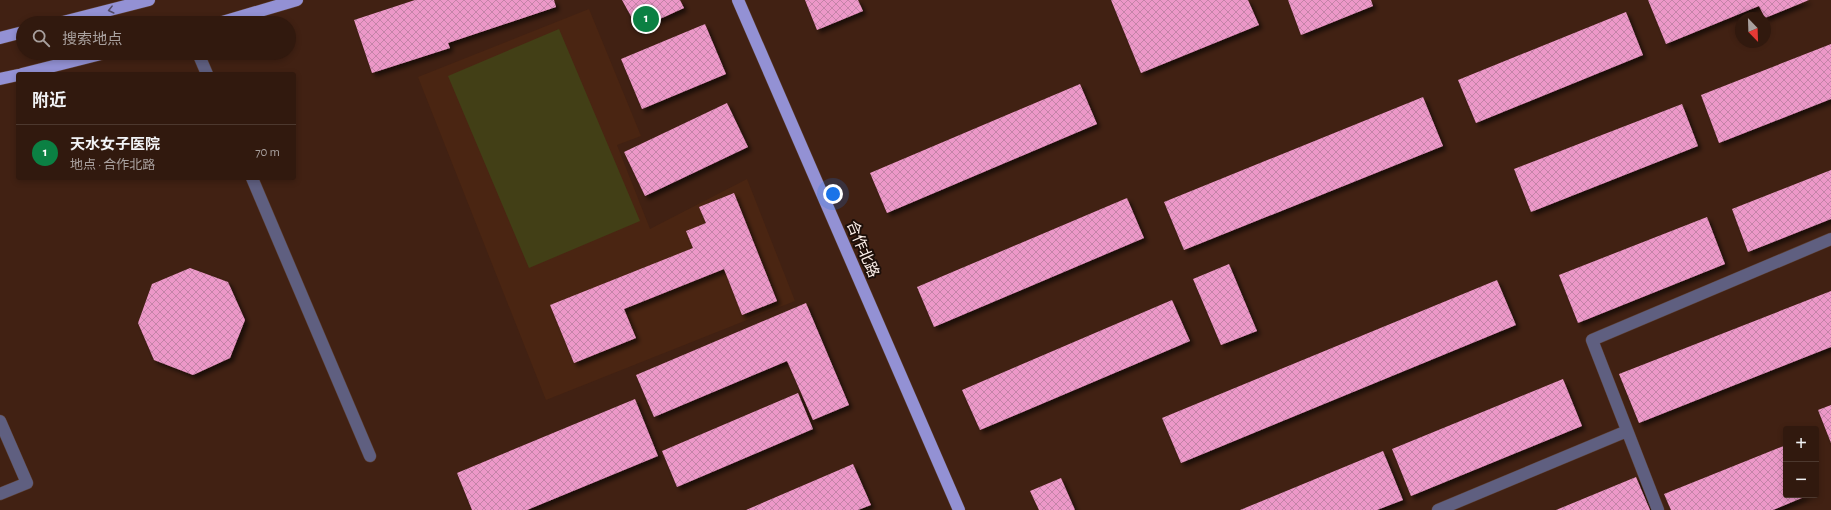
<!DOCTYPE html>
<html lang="zh">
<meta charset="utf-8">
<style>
:root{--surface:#31190e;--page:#3d261c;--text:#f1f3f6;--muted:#a8a09e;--line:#4c382e;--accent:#0b8043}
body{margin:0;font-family:"Alegreya Sans","Noto Sans SC",sans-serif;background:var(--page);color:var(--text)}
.controls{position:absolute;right:12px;bottom:12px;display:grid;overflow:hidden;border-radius:4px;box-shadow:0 2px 6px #0003}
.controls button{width:36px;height:36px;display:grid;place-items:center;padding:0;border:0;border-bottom:1px solid var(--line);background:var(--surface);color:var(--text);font:20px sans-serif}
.compass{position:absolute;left:1735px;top:12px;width:36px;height:36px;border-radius:50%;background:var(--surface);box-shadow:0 2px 6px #0003;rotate:157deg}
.you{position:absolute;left:833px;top:194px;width:14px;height:14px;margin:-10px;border:3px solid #fff;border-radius:50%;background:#1a73e8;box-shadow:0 0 0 6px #1a73e833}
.badge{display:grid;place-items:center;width:26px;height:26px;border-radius:50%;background:var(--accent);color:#fff;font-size:13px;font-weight:700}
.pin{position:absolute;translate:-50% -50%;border:2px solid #fff;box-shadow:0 1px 4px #0006}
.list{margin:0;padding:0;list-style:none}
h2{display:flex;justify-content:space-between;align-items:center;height:52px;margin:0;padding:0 16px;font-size:17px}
h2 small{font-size:13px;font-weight:400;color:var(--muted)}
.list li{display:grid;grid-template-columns:26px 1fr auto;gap:12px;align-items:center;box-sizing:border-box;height:56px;padding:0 16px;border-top:1px solid var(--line)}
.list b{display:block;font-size:15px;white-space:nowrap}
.list p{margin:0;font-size:13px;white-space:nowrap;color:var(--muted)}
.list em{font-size:13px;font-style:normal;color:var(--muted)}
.icon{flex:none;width:22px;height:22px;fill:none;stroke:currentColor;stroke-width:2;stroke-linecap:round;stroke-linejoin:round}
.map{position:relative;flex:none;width:1831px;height:510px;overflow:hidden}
.search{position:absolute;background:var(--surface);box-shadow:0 2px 6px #0003;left:16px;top:16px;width:280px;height:44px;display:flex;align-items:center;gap:10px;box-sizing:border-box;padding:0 14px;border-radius:22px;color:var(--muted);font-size:15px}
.panel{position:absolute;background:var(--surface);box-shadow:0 2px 6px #0003;left:16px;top:72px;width:280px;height:108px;border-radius:4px}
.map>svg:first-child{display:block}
.built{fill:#4a2512}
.pitch{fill:#423f16}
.building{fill:url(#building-cross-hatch);filter:url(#shadow)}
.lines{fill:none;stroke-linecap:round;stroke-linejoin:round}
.minor-casing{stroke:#5b3e31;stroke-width:13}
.major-casing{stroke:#5b3e31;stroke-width:13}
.minor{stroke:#5f5f80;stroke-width:12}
.major{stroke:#9391d4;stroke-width:12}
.oneway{stroke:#524a64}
.labels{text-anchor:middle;stroke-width:4;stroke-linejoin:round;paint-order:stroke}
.street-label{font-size:15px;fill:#fef1eb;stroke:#1d0f09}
</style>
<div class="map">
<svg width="1831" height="510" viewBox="0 0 1831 510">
<defs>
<pattern id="building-cross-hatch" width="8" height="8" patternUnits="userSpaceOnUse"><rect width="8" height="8" fill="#ec98c8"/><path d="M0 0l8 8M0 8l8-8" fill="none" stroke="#c484a8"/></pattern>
<filter id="shadow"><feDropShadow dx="3.5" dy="3.5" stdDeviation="2" flood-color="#0009"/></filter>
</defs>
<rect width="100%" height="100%" fill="#412113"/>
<path class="built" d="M589,9L641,136L617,145L650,229L747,179L795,301L546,400L418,77Z"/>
<path class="pitch" d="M559,29L640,221L529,268L448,76Z"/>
<path class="building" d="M415,0H554L556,7L448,43L450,48L372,73L354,20Z
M622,0H680L684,8L638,29Z
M805,0H858L863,11L817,30Z
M1111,0H1248L1259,25L1141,73Z
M1288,0H1371L1373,6L1301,35Z
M1648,0H1809L1765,18L1759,6L1666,44Z
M1626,12L1643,55L1476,123L1458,80Z
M705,24L726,74L642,109L621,59Z
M1831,44V99L1719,143L1701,95Z
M1080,84L1097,124L887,213L870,173Z
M1423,97L1443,146L1184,250L1164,202Z
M727,103L748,147L645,196L624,152Z
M1682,104L1698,146L1531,212L1514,169Z
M1831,170V219L1748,252L1732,209Z
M734,193L777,301L742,315L724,269L624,309L636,338L574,363L550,305L693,248L686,231L706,223L699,207Z
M1127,198L1144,238L934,327L917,287Z
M1707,217L1725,264L1578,323L1559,275Z
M1229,264L1257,331L1221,345L1193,279Z
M190,268L228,282L245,320L230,358L193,375L154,360L138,323L152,284Z
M1497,280L1516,325L1181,463L1162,418Z
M1831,291V347L1639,423L1619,374Z
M1172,300L1190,341L980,430L962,390Z
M806,303L849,405L813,420L787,361L654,417L636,375Z
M1563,379L1582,426L1411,496L1392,449Z
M798,393L813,429L677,487L662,451Z
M635,399L658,456L527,510H472L457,473Z
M1831,405V443L1818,410Z
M1786,445V495H1809L1773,510H1671L1664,494Z
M1383,451L1403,500L1377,510H1240Z
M853,464L871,505L858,510H746Z
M1636,477L1650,510H1556Z
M1061,478L1075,510H1039L1030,491Z"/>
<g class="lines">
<g class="minor-casing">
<path id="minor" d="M198,53L207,74
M252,178L370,456
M0,421L27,483L0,494
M1438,510L1627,431
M1658,510L1592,340L1831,239"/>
</g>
<g class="major-casing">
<path id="major" d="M738,0L959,510
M59,23L149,0
M219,23L297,0
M0,38L23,32
M22,74L105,53
M0,79L18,75"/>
</g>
<use href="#minor" class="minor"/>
<use href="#major" class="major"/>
</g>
<defs><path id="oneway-chevron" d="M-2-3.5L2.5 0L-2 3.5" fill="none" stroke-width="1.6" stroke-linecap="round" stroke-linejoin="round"/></defs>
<use class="oneway" href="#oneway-chevron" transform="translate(111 10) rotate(166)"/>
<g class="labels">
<g class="street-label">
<text transform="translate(863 249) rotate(67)" y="5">合作北路</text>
</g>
</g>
</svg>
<div class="controls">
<button>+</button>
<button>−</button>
</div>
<svg class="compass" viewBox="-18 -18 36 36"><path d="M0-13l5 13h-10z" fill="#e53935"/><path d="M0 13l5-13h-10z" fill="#a8a09e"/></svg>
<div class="you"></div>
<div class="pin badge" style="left:646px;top:19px">1</div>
<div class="search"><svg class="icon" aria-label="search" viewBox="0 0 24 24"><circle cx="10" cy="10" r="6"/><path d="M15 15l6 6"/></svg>搜索地点</div>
<section class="panel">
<h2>附近<small></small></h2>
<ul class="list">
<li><span class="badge">1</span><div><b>天水女子医院</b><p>地点 · 合作北路</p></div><em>70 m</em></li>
</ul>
</section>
</div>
